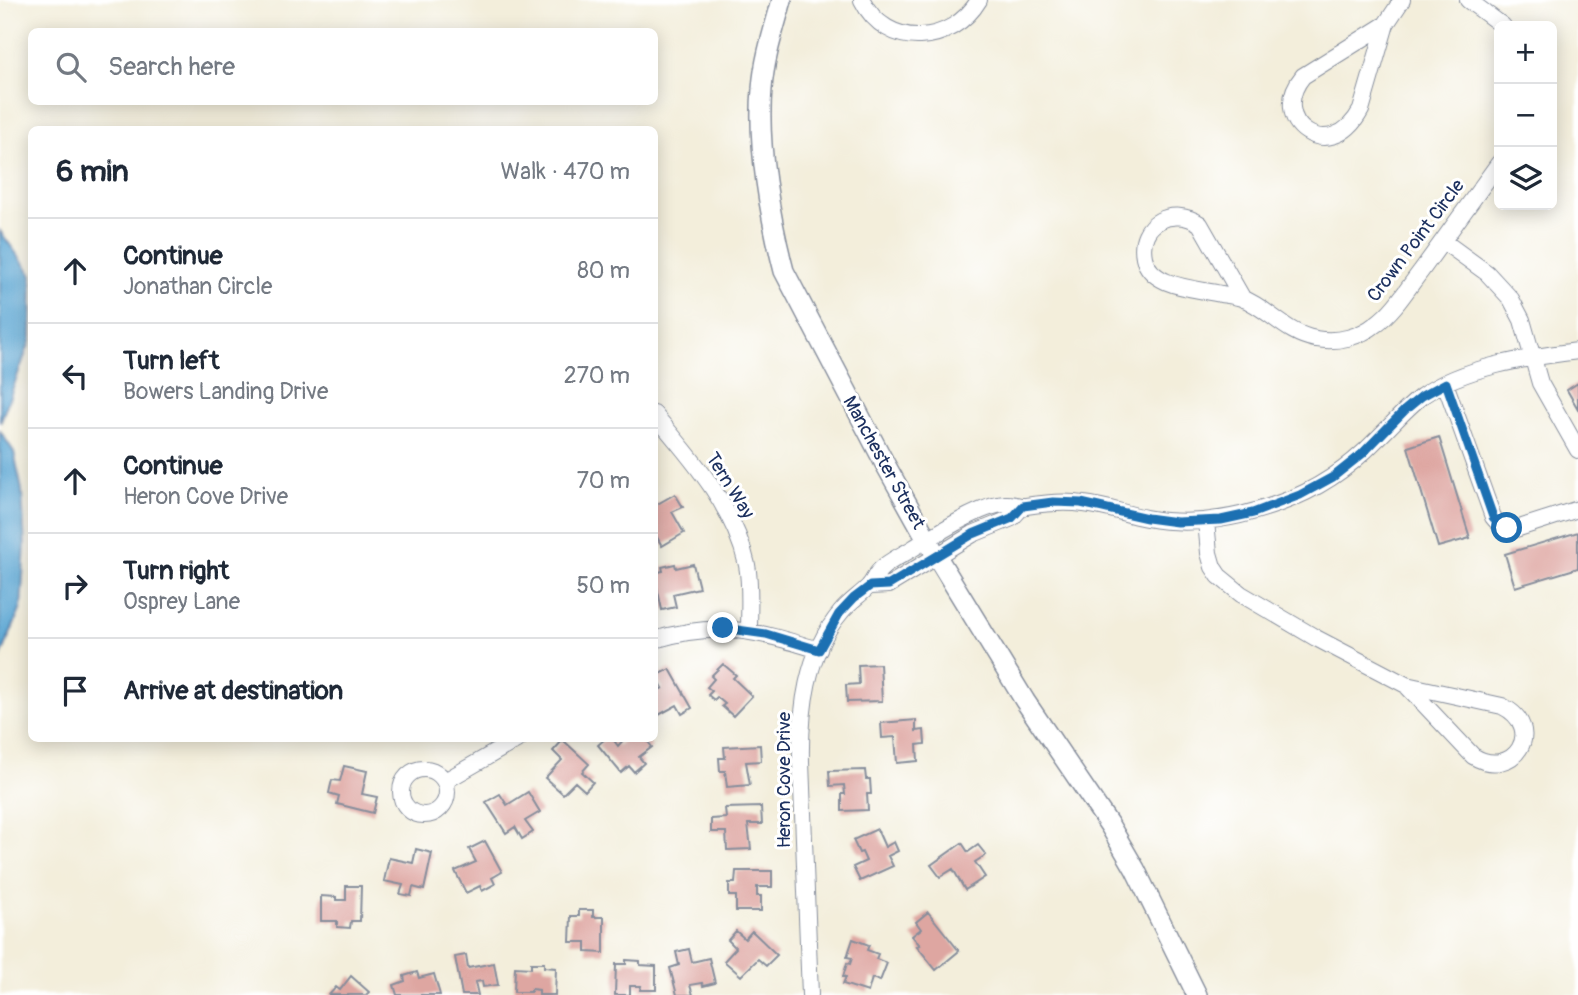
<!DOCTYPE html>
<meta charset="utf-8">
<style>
:root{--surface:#fff;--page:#f2f2f3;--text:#1f2937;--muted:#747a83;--line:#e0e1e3}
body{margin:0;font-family:Pangolin,sans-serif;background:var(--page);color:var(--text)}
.controls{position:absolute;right:21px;top:21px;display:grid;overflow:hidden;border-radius:10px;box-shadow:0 4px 18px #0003}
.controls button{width:63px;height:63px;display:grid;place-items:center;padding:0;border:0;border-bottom:2px solid var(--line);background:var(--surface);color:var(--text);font:35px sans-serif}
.stop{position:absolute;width:21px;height:21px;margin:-16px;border:5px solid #1f6fb2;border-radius:50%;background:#fff}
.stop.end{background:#1f6fb2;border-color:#fff;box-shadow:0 2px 7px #0008}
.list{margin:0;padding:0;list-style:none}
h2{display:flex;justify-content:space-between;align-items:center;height:91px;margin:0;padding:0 28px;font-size:30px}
h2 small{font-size:23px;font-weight:400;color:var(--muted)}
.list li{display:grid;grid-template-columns:46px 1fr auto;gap:21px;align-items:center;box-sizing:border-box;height:105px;padding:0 28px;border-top:2px solid var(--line)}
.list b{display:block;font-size:26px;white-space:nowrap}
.list p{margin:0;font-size:23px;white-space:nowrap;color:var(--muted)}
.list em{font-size:23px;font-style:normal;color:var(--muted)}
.icon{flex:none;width:38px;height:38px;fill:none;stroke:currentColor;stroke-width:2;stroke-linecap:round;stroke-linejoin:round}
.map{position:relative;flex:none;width:1578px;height:995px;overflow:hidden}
.search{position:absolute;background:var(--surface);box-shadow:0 4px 18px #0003;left:28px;top:28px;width:630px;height:77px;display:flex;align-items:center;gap:18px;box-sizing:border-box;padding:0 24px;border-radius:10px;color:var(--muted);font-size:26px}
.panel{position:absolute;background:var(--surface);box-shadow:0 4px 18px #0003;left:28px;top:126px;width:630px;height:616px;border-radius:10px}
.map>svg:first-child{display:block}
.water{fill:#5aa5d2;stroke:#3a6a98;stroke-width:2}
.building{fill:#dea6a1}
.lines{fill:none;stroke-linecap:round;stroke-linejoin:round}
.minor-casing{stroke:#878e9c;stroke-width:18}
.tertiary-casing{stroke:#878e9c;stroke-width:22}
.minor{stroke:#fff;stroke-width:16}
.tertiary{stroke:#fff;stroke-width:19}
.route{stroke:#1f6fb2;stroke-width:9}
.labels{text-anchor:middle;stroke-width:6;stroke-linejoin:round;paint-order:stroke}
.street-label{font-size:19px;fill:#1b2f5e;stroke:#fff}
</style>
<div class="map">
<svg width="1578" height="995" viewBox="0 0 1578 995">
<rect width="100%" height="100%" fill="#fff"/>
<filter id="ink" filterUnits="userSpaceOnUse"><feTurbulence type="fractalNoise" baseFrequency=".0143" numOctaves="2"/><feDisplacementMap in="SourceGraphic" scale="14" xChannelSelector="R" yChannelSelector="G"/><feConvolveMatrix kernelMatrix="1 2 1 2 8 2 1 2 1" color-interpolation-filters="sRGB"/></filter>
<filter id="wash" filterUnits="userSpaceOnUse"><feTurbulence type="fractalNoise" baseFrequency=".00686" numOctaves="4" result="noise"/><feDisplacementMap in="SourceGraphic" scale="28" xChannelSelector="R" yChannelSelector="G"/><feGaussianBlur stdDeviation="1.57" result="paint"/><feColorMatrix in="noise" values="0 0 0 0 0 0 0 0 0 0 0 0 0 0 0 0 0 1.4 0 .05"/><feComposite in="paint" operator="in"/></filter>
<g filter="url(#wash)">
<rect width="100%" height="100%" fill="#f3eedb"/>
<path class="water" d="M0,231L32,275L31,339L0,423Z
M0,431L14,452L22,490L25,546L21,608L0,659Z"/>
<g id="blocks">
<path class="building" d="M1578,383V409L1567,390Z
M1439,437L1470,538L1438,547L1408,447Z
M675,494L683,507L672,512L684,533L662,546L654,532V506Z
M1578,532V568L1515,587L1505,554Z
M675,564L676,568L693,564L699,588L673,594L676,607L662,610L654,573L663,571L662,567Z
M723,664L736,675L733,678L752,696L733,716L722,706L725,704L717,697L714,700L708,695L712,691L707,687L714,679L711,676Z
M880,664L882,701L847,702L846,685L859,684L858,665Z
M670,669L692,708L682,714L677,705L655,717L654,692L663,688L656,676Z
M916,720V731L924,730L925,744L917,745L918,761L897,763L895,737L882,738L881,723Z
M606,738H612L618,746L625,738H645L652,747L639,757L644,763L634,772L629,766L621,773L598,745Z
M563,740L589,764L582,772L593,782L585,791L575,782L563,794L545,778L562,760L553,751Z
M760,745L761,761L746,762L750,785L727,787L725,771H720L719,758H725L724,747Z
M344,766L367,771L362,794L377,797L373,813L337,804L339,796L329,793L332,780L340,781Z
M865,770L866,779H870L871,794H867L868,810L842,811V794H845L844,785L830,786L829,771Z
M528,792L540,812L525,821L533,832L522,839L515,827L506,833L486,802L500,794L507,805Z
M761,807L762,824H748L751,849L727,850L726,832H711V819L726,818L725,808Z
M877,829L885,847L894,842L898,851L888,856L893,866L860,881L853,867L866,861L862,852L859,853L853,840Z
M485,841L502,872L492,878L495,884L482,891L480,886L466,893L455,871L476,862L469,849Z
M962,843L968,852L978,845L986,855L975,862L985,877L965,890L953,869L940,877L931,865Z
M416,849L432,853L424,890L413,887L411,896L400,894L403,885L384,881L389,858L413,863Z
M736,871H772V887H757V896H761V911H736V896H729V883H735Z
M346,886H361L360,921H351L350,928L337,927V921H321V896L336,897V900H346Z
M579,910H593V917H604V953L586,952V942H570L571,916H579Z
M928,912L959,951L936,970L917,946L920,945L912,936L921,929L916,922Z
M736,931L745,939L752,931L777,955L766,966L758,959L741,976L724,961L736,948L728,940Z
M853,939L869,945L867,950L878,954L876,959L887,963L880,981L872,978L868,992L843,984L846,977H843L847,963L850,964L852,958L847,957Z
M689,949L692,962L709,958L715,983L703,986L702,983L690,985L693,995H677L670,968L679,965L676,952Z
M466,955L468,968L494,963L498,985L483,987L482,981L475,982L478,995H462L455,957Z
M626,960L640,961V965L656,966V990H640L641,986H630V995H615L616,964H626Z
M531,963H544V967L556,968L555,995H539V990L531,989V992H514L515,967L531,968Z
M417,972L419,978L434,974L440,995H397L394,985L405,981L404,976Z
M351,976L369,992L366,995H329L336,987L340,990Z"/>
</g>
</g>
<g filter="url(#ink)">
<use href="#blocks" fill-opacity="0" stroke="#878e9c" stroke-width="2"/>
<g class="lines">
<g class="minor-casing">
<path id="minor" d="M862,0C887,51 952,45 979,0
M1468,0L1503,26
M1386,24L1303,76C1266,121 1330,168 1361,110L1386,24L1402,0
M1443,241L1487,273L1511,299L1522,320L1540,383L1578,450
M1243,299L1200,224C1174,206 1137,222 1144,257C1150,288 1196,288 1221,294C1227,295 1235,296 1242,298C1268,308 1286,334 1316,339C1337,343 1360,337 1376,324C1395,310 1407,289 1421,271C1447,235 1473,199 1499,163
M1445,383L1493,517C1499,525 1506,529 1516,529L1578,509
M654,414C692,459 734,506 747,565C751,586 749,609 749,631
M1206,521L1209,553L1213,567L1219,576L1241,594L1316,638L1406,685L1502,706C1547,728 1513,781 1473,756L1406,685
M870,586L889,585L973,534L1012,518L1023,506
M654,640C719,620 757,631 819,650
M401 792a23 23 0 1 1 46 0a23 23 0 1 1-46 0Z
M445,781L520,738
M810,995L801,762C800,711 806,653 841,612C849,602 859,596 868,587C873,582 875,575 880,570C889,560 905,554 915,547C936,534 981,505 1005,504C1013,503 1019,507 1026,506C1046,503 1064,501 1084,504C1105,506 1125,514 1146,518C1192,527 1237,519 1280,503C1317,490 1349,468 1376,440C1392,425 1405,409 1422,396C1463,367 1529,357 1578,351"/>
</g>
<g class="tertiary-casing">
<path id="tertiary" d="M782,0C774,29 764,59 762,89C757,145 770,217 784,271L885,464L937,557L1025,701L1110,826L1135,869L1197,995"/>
</g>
<use href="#minor" class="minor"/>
<use href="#tertiary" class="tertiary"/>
</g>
</g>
<g class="lines" filter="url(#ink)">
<path class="route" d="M723,628L766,634L819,650L839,614L854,598L870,586L889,585L973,534L1012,518L1023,506L1053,502L1081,503L1147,518L1177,522L1221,520L1253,513L1300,495L1333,477L1362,454L1405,410L1422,396L1446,383L1493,517L1499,524L1507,528"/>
</g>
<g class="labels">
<g class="street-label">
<text transform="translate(1415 240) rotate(-53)" y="7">Crown Point Circle</text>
<text transform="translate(885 462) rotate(61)" y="7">Manchester Street</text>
<text transform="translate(731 485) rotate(58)" y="7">Tern Way</text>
<text transform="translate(783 780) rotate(-90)" y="7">Heron Cove Drive</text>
</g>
</g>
</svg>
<div class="controls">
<button>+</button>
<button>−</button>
<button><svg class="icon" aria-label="layers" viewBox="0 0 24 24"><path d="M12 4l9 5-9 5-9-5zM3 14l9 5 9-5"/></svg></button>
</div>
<div class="stop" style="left:1507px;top:528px"></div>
<div class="stop end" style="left:723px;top:628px"></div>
<div class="search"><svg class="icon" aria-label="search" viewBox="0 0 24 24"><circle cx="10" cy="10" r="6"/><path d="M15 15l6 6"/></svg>Search here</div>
<section class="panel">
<h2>6 min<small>Walk · 470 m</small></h2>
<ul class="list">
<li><svg class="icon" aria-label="ahead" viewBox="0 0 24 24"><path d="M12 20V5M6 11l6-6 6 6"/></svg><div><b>Continue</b><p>Jonathan Circle</p></div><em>80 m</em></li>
<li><svg class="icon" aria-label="left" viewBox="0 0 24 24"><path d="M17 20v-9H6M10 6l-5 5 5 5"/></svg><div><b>Turn left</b><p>Bowers Landing Drive</p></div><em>270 m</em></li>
<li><svg class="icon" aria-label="ahead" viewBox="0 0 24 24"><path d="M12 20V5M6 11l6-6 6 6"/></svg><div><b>Continue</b><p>Heron Cove Drive</p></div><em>70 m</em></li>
<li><svg class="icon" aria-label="right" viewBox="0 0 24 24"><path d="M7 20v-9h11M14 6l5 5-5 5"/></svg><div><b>Turn right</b><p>Osprey Lane</p></div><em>50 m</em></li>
<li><svg class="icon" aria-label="arrive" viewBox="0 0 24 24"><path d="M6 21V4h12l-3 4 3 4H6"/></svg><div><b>Arrive at destination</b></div></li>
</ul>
</section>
</div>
